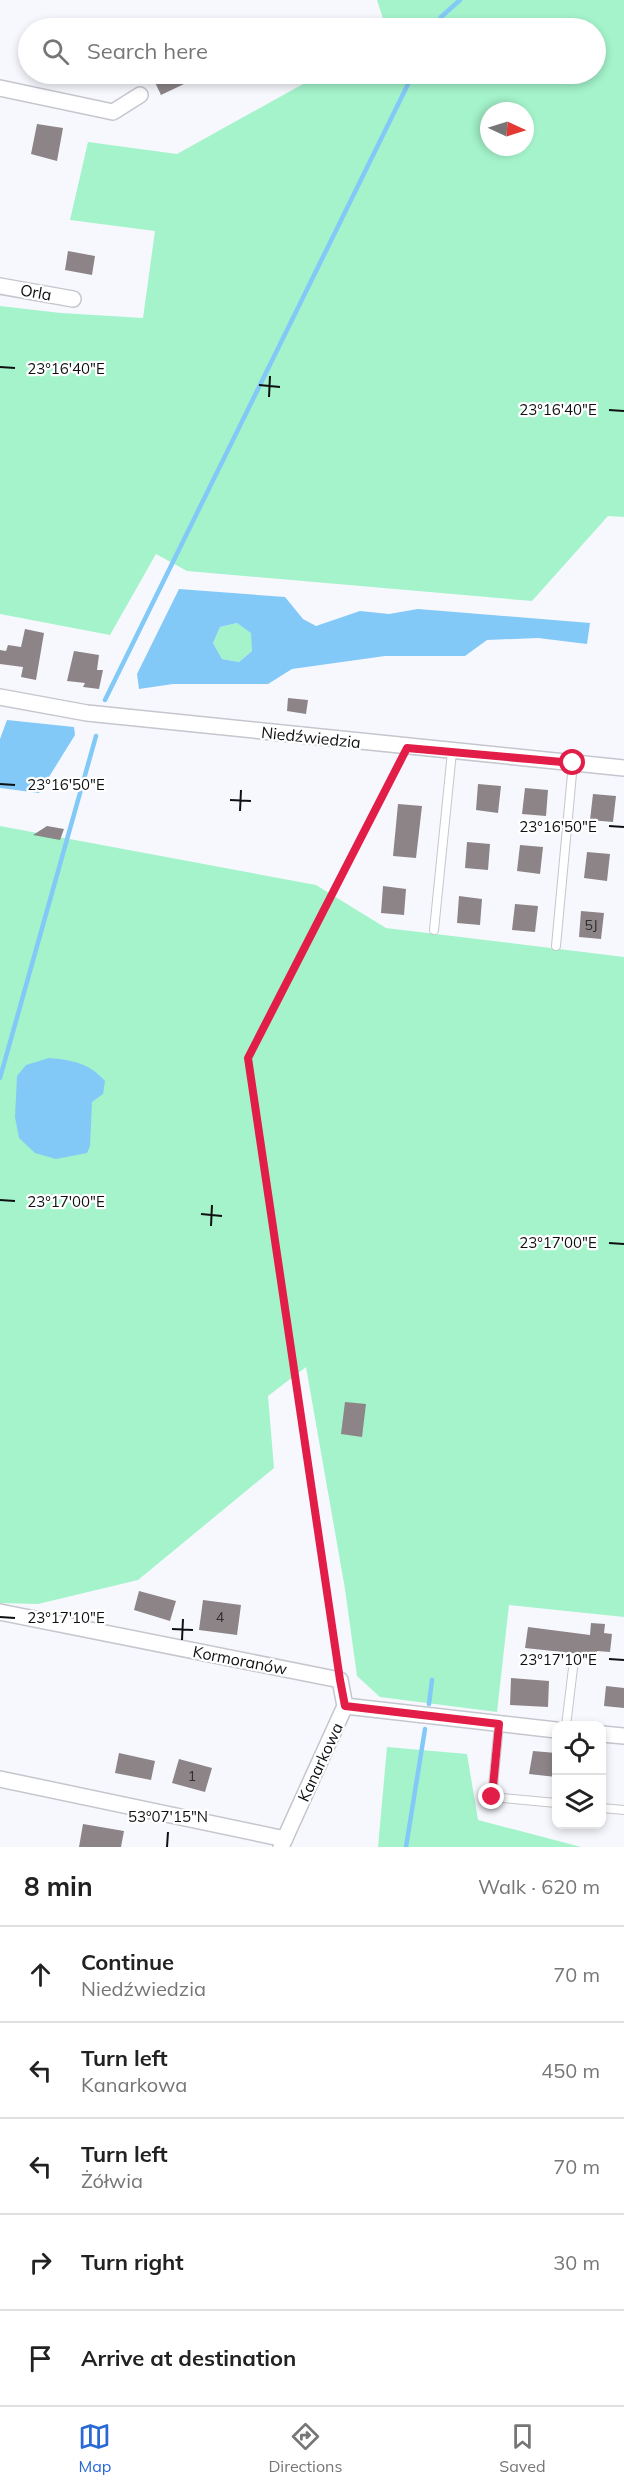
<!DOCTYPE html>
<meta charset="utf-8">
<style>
:root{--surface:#fff;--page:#f2f2f2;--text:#222;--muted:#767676;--line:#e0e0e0;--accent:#2869d6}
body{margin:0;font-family:Mulish,sans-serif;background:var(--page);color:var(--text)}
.controls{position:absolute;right:18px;bottom:18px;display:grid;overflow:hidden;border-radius:12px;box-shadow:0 3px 9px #0003}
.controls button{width:54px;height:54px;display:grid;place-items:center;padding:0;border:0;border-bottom:2px solid var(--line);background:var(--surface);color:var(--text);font:30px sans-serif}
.compass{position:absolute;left:480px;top:102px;width:54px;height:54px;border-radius:50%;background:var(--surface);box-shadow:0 3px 9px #0003;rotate:94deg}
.stop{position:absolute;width:18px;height:18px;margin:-14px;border:4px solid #e11d48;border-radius:50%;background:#fff}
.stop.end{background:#e11d48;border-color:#fff;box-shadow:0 2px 6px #0008}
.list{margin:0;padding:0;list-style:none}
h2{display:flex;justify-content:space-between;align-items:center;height:78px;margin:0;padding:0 24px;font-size:26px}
h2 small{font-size:20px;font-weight:400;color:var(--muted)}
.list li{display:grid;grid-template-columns:39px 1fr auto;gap:18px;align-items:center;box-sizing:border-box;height:96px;padding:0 24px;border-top:2px solid var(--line)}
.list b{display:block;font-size:22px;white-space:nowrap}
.list p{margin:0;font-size:20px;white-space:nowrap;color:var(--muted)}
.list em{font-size:20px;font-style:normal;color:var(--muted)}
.icon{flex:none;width:33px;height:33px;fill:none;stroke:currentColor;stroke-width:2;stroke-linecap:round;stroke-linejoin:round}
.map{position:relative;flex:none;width:624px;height:1847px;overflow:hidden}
.search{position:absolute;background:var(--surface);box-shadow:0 3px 9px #0003;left:18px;right:18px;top:18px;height:66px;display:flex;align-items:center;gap:15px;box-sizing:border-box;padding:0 21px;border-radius:33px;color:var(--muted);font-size:22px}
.sheet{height:558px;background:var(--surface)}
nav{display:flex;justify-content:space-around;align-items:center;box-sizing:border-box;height:84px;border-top:2px solid var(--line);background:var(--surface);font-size:16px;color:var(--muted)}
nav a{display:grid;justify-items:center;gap:3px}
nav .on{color:var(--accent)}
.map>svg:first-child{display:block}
.green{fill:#a4f3cb;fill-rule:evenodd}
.water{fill:#82c9f8;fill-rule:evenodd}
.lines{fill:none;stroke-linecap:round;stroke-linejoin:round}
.stream{stroke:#82c9f8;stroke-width:4.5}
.building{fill:#8c8487}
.lane-casing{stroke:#c5c6ce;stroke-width:10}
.street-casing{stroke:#c5c6ce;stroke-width:18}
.path{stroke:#95969a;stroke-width:3;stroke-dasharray:6 3;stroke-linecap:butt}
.lane{stroke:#fff;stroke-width:8}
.street{stroke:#fff;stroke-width:15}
.route{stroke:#e11d48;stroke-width:8}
.ticks{fill:none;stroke:#0f1012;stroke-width:2}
.labels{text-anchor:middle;stroke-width:4.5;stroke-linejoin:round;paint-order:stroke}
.number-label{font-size:14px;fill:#2e2d2f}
.street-label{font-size:16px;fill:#0f1012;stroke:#fff}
.ticks-label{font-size:15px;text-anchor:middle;fill:#0f1012;stroke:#fff;stroke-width:4.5;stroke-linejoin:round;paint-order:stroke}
</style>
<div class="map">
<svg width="624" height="1847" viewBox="0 0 624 1847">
<rect width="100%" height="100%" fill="#f7f8fe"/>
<path class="green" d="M377,0H624V517L608,516L532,601L187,571L156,554L110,635L0,614V306L61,313L143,318L155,231L70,220L88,142L177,154L321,74H596V28H386ZM489,111H525V147H489Z
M237,623L252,633V651L239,662L222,659L213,643L220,627Z
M0,826L316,885L386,928L624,957V1617L509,1605L497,1712L380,1697L357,1676L345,1589L306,1367L268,1396L274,1468L138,1580L38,1604L0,1603Z
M387,1747L467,1754L478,1820L581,1847H378Z"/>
<path class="water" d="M179,589L285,597L303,619L316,626L360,611L389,614L418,609L590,623L587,644L538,638L487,640L465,656H385L292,669L268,684H173L139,689L137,674ZM237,623L251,633L252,651L239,662L222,659L213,643L220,627Z
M7,720L74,727L75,735L39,793L0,788V739Z
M49,1058C72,1060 89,1063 105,1081L103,1094L92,1102L90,1146L87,1153L56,1159L35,1153L19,1138L15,1117L17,1076L26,1065Z"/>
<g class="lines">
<path class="stream" d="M436,28L441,17L460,0
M105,700L413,74
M0,1078L96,736
M429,1704L432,1680
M406,1847L425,1729"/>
</g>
<path class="building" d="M151,74H179L184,84L161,95Z
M37,124L63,128L57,161L31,154Z
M68,251L95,256L92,275L65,270Z
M25,629L44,633L36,680L21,677L23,667L0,664V650L6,651L8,645L21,647Z
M74,651L99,655L97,670H103L99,689L83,687L85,683L67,681Z
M288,698L308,700L306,714L287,711Z
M478,784L501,786L498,813L476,810Z
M525,788L548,790L546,816L522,814Z
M593,794L616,796L613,822L590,820Z
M398,804L422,806L416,858L393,856Z
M47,826L64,829L60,840L33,835Z
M467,842L490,844L488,870L465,868Z
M520,845L543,847L540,874L517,871Z
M587,852L610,854L607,881L584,878Z
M383,886L406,889L404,915L381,913Z
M459,896L482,899L480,925L457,923Z
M515,904L538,906L535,932L512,930Z
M581,911L604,913L601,939L579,937Z
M345,1402L366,1404L362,1437L341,1434Z
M139,1591L176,1601L170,1621L134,1610Z
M203,1600L241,1605L237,1635L199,1630Z
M591,1623L605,1624L604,1633L612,1634L610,1652L597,1651L596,1659L581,1657V1654L525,1648L528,1627L590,1635Z
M511,1678L549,1681L548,1707L510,1705Z
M606,1686L624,1688V1708L604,1706Z
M533,1751L556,1753V1777L529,1774Z
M119,1753L155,1761L151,1780L115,1773Z
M179,1759L212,1768L205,1792L172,1783Z
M83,1824L124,1831L121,1847H79Z"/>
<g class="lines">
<g class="lane-casing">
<path id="lane" d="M434,930L452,752
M556,946L573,763
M499,1724L492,1797L556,1803
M566,1726L573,1668
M602,1808L624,1810"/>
</g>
<g class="street-casing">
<path id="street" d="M0,88L113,112L140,95
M0,286L73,299
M0,697L87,713L624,768
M0,1612L340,1680L345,1706L281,1847
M345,1706L556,1730
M602,1734L624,1736
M0,1779L285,1839"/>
</g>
<path class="path" d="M338,1666L247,1057L401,759"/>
<use href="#lane" class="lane"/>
<use href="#street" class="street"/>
</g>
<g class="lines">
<path class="route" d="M492,1797L499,1724L345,1706L340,1680L248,1058L407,748L573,763"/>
</g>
<path class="ticks" d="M0,367L15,368M259,385L280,387M269,397L270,376M609,410L624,411M0,784L15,785M230,800L251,801M240,811L241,790M609,826L624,827M0,1200L15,1201M201,1214L222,1216M211,1226L212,1205M609,1243L624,1244M0,1617L15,1618M172,1629L193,1630M182,1640L183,1619M609,1659L624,1660M167,1847L168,1832"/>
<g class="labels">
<g class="number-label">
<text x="591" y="930">5J</text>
<text x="220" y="1622">4</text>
<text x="192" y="1781">1</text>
</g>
<g class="street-label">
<text transform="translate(36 292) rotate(10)" y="6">Orla</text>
<text transform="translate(311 737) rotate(6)" y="6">Niedźwiedzia</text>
<text transform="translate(240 1660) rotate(11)" y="6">Kormoranów</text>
<text transform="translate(320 1762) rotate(-65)" y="6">Kanarkowa</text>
</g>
</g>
<g class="ticks-label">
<text x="66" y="374">23°16'40"E</text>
<text x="558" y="415">23°16'40"E</text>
<text x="66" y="790">23°16'50"E</text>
<text x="558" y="832">23°16'50"E</text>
<text x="66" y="1207">23°17'00"E</text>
<text x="558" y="1248">23°17'00"E</text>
<text x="66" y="1623">23°17'10"E</text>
<text x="558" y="1665">23°17'10"E</text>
<text x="168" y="1822">53°07'15"N</text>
</g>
</svg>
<div class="controls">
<button><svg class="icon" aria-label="locate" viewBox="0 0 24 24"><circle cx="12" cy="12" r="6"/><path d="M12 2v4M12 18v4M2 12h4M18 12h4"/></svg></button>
<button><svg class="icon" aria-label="layers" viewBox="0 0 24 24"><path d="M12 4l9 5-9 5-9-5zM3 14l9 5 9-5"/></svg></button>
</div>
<svg class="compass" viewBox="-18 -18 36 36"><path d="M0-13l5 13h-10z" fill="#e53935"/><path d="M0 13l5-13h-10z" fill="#767676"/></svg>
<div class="stop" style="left:573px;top:763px"></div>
<div class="stop end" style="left:492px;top:1797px"></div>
<div class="search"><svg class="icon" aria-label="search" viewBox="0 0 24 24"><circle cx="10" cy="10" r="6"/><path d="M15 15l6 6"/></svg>Search here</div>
</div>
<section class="sheet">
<h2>8 min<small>Walk · 620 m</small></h2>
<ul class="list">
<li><svg class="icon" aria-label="ahead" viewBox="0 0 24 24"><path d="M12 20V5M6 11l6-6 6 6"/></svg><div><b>Continue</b><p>Niedźwiedzia</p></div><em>70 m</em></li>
<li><svg class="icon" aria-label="left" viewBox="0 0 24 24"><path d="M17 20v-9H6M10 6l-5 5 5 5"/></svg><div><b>Turn left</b><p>Kanarkowa</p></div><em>450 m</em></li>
<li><svg class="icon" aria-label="left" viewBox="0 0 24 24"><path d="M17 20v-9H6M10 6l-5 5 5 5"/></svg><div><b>Turn left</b><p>Żółwia</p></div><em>70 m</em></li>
<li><svg class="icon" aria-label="right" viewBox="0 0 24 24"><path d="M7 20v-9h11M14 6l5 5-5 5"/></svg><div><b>Turn right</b></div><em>30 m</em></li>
<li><svg class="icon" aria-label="arrive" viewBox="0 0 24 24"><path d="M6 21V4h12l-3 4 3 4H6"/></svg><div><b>Arrive at destination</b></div></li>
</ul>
</section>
<nav>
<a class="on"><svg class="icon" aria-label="map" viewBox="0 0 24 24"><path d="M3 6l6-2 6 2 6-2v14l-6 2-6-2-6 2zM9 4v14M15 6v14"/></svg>Map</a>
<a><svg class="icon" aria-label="directions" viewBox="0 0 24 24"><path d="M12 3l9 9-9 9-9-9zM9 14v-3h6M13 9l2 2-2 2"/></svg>Directions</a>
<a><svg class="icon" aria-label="saved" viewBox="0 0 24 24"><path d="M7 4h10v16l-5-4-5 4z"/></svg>Saved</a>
</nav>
